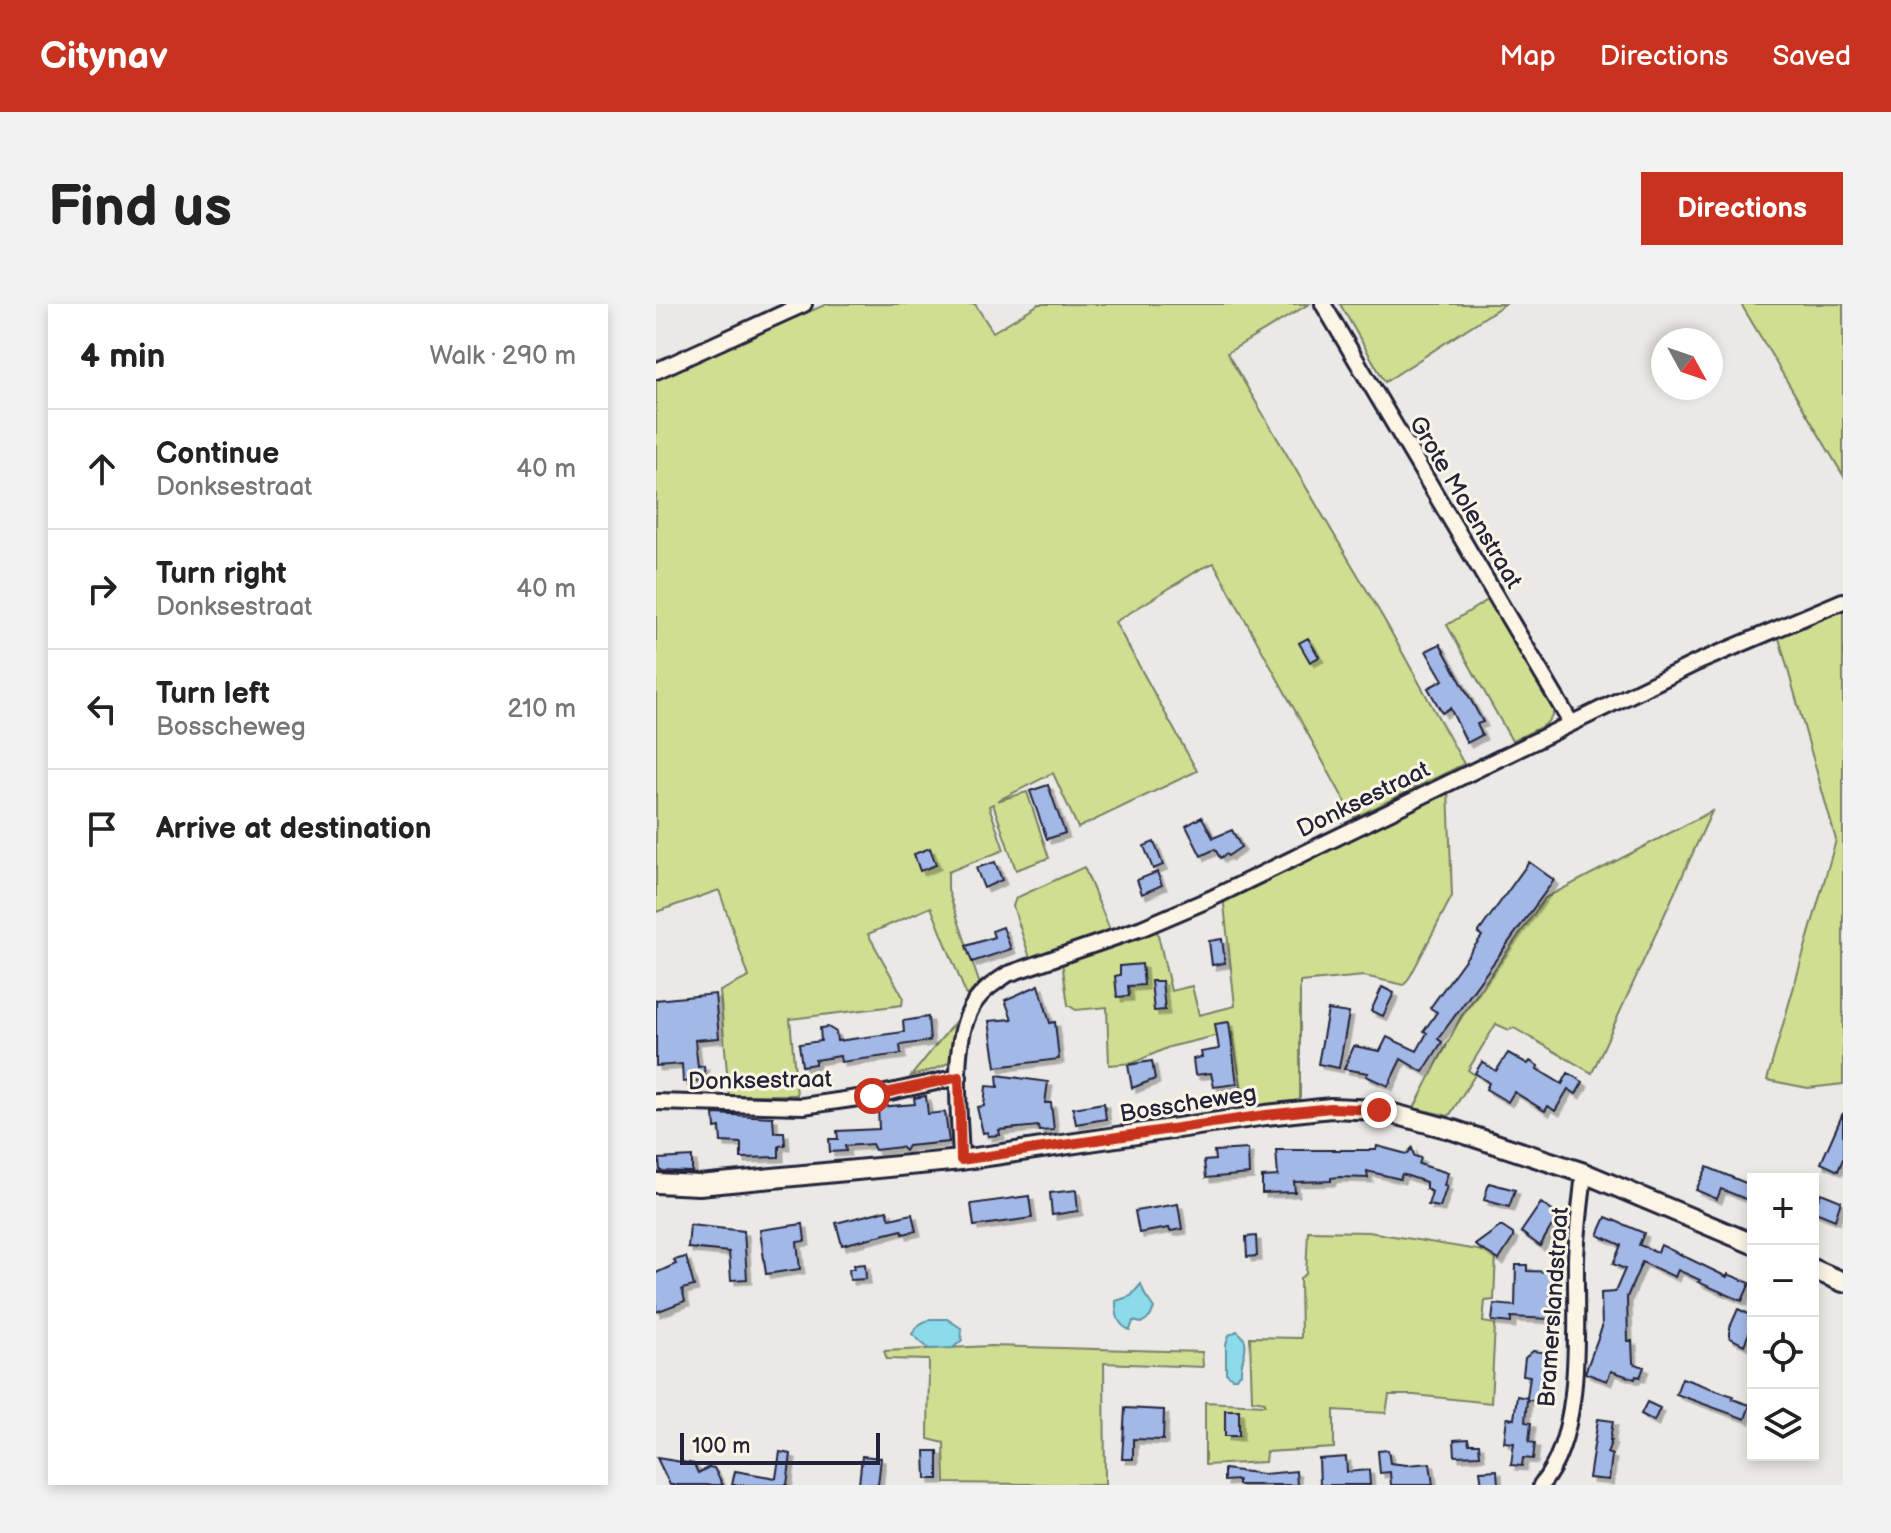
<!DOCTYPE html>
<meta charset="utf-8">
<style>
:root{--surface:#fff;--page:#f2f2f2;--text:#222;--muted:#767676;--line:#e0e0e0;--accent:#c8321e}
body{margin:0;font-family:"Balsamiq Sans",sans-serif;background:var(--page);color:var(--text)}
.controls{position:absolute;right:24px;bottom:24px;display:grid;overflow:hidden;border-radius:0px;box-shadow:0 4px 12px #0003}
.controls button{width:72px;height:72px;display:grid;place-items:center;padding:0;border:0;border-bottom:2px solid var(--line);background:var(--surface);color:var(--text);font:40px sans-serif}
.compass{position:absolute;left:995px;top:24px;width:72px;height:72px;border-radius:50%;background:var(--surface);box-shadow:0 4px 12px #0003;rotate:130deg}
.scale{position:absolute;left:24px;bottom:20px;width:200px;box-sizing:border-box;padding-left:8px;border:4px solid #22223b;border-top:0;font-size:22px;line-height:28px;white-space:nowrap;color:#22223b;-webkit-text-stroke:6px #fcf5e5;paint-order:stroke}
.stop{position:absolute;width:24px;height:24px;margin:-18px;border:6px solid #c8321e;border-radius:50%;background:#fff}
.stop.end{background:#c8321e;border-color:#fff;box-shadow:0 2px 8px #0008}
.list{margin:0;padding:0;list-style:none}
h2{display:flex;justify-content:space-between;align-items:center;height:104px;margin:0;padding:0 32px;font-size:34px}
h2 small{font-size:26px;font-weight:400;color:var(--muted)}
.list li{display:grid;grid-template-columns:52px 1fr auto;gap:24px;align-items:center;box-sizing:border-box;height:120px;padding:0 32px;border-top:2px solid var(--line)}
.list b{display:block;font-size:30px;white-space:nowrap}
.list p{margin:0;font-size:26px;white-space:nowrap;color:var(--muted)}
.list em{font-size:26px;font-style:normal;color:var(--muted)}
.icon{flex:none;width:44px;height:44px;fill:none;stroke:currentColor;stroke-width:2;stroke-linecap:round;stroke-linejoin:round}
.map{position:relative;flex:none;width:1187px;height:1181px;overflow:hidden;border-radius:0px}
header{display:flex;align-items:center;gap:48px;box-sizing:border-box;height:112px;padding:0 40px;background:var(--accent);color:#fff}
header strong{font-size:38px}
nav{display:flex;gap:44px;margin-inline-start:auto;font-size:28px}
.intro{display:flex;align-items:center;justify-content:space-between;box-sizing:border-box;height:192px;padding:0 48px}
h1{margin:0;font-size:56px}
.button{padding:20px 36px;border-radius:0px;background:var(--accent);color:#fff;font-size:28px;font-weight:700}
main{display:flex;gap:48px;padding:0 48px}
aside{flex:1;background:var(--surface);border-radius:0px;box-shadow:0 4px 12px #0003}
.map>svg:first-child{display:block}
.green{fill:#cfde91;stroke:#788066;stroke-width:2}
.water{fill:#8cdbea;stroke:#6291a4;stroke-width:2}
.building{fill:#a2b8e6;stroke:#22223b;stroke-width:2;filter:url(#shadow)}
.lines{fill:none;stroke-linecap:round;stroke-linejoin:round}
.street-casing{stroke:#22223b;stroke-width:20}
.secondary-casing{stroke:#22223b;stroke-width:24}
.street{stroke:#fcf5e5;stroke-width:14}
.secondary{stroke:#fcf5e5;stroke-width:18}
.route{stroke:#c8321e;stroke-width:10}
.labels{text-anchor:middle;stroke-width:6;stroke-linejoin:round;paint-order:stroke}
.street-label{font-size:24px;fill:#22223b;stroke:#fcf5e5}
</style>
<header>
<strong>Citynav</strong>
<nav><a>Map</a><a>Directions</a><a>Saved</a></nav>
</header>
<div class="intro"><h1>Find us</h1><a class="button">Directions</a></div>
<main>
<aside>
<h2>4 min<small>Walk · 290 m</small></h2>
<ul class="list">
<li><svg class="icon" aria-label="ahead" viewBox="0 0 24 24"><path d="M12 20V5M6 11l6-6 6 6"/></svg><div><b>Continue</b><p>Donksestraat</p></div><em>40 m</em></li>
<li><svg class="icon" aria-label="right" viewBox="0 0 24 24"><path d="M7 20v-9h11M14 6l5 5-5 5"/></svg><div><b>Turn right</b><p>Donksestraat</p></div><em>40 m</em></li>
<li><svg class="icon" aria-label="left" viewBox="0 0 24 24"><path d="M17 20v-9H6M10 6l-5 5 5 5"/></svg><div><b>Turn left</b><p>Bosscheweg</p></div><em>210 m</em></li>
<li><svg class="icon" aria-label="arrive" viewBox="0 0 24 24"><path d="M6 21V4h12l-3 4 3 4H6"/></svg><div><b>Arrive at destination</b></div></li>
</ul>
</aside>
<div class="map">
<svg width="1187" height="1181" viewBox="0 0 1187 1181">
<defs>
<filter id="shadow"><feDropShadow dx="4.5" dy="4.5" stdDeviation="0" flood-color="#0004"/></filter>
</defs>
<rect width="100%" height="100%" fill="#eae9e5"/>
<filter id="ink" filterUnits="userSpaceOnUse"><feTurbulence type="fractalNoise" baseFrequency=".0125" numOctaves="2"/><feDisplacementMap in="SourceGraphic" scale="16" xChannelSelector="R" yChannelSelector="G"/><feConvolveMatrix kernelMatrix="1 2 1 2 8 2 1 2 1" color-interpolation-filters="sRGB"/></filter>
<g filter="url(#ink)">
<path class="green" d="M171,0H319L337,28L383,0H653L571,49L729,317L808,460L698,514L558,259L546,264L459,318L541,467L422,524L397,469L341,497L371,488L393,554L360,566L337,500L333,502L348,546L292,568V586L324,681L312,695L275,603L212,630L247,693L246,701L134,715L141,791H73L64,687L93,673L63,586L0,608V74Z
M684,0H849L729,78Z
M1085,0H1187V171Z
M835,294L897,398V411L889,421L856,437L791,321Z
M1187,301V780L1152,784L1111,776L1180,536L1121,327Z
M792,483L796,592L755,671L748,681L708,672L644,678V798L589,804L576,728L513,743L477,759L453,761L451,703L420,706L412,701L406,658L500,622L515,687L536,682L543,711L579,702L567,591Z
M1056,507L936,769L858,724L853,726L840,720L812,766L819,771L793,812L758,804L805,713L889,594Z
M428,563L454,626L374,654L357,602L360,594Z
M306,709C300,758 304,759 255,772Z
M652,927L713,928L840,949L838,996L829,997L827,1018L839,1020L835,1099L758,1091H733L730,1109L678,1106V1144L610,1148L609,1158L549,1161V1098L609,1101V1098L596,1096L594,1033L645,1034L644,974L650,970Z
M335,1042L546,1048L547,1063L448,1059L449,1181L289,1179L288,1139L272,1135L273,1056L231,1055L228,1047Z"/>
<path class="water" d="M485,980L489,991L498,1004L494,1013L485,1019L477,1017L474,1026C461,1021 460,1010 460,997L475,992Z
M274,1015H291L305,1024L306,1036L297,1044L273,1045L256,1030L264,1020Z
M581,1027C598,1039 584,1053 585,1069L580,1074H576L570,1069V1040L573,1031Z"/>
<path class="building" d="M652,334L663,353L654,358L643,339Z
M784,340L827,418L821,420L826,431L811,439L794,404L786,409L772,384L787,376L770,347Z
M392,481L409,529L391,535L374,487Z
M546,513L557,534L576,526L585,543L572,552L570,550L564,554L559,545L545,552L530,522Z
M498,538L507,561L497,565L488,542Z
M274,544L280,561L264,567L258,550Z
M339,558L346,576L328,584L320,564Z
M873,558L898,576L782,735L786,738L767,768L745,755L732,782L710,772L712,769L688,765L698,742L724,747L731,733L761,747L771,729L768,727L781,708L774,704L826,632L822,629Z
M501,568L506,581L486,590L481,576Z
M347,623L355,645L316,658L310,642L338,633L336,627Z
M566,635L569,659L556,661L553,637Z
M486,660L488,681L472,682L473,692L461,693L459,672L464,671V662Z
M495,677H506L509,706L498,707Z
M383,681L394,719L399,718L403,755L340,763L333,717L356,715L349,696Z
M726,683L738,689L727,712L715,707Z
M59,690L63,734L39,736L42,763L48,762L49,776L27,778L26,760L0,762V696Z
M672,706L693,709L683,764L662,760Z
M272,713L274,737L244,741L245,750L185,758L184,752L159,756V760L146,762L143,740L165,737L164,724L172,723L180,728L181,737L248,728L247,717Z
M573,718L581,780L558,783L555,769L539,771L537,755L546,753L545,748L563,745L559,720Z
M852,749L872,760L874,757L882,762L881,765L906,780L912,769L927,778L920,790L912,785L899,807L892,802L889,807L858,788L852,798L830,785L833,779L819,769L826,758L840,767Z
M496,757L499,775L476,784L472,761Z
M341,771L392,778L389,799H395L398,826L383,827L382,822L343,826L344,831L332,832V828L327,829L321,803L328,802L330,782L342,783Z
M270,792L272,810L289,808L293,838L252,842L249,847L245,843L219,846L216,840L189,842L190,847L174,848L173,835H182L181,827L223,825L222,803L259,800L258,794Z
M448,799L450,815L420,820L417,804Z
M1187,809V855L1182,867L1165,859Z
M58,810L117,813L118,828H128L129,841L123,842V853L85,854V839L65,838L64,823L59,824Z
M721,842L751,850L756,844L758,852L765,854L763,860L792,869L788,881L791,882L784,903L772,901L776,888L770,885V878L746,870L744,875L711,867L712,874L682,873L675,874V877L638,878L639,888L606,889V873L622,872L620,846H720Z
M592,845L593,870L550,874L548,857L559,856L558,847Z
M36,853V868L4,867L3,855Z
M1051,863L1097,882V898L1065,885L1061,895L1040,886Z
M833,879L859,886L853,903L828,896Z
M420,886L422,907L396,911L394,889Z
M1165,889L1185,897L1179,916L1157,907Z
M373,892L376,914L318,922L315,900Z
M885,899L902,911L884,942L865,928Z
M522,900L526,925L514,927L513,924L483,929L479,907Z
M231,906L234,915L256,910L260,927L247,930L246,926L186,941L180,919Z
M950,913L988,929L983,941L1002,948L1005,941L1071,973L1072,970L1094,979L1086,997L1042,978L1044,976L1022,966L1019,973L986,958L971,993L972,1037H976L977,1059L988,1063L984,1073L980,1072L979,1075L955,1067L951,1077L929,1069L946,1023L945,989L959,988L969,965L957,960L965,941L942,931Z
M147,920L149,937L141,938L144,965L110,970L104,926Z
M34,921L88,927L91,975L75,976L73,948L32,944Z
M845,922L857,930V934L843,956L819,941Z
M600,932L601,952L591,953L590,933Z
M30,953L38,982L26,985L29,997L0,1008V969L20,960L18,956Z
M209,960L210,975L194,976L193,965H199L198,961Z
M860,961H871V967L903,968L895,975L894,1015L855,1013V1019L836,1017L838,1000L859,1002Z
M1082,1005L1097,1012V1020L1088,1041L1074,1034V1023Z
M877,1047L893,1049L886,1080H889L887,1090H885L884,1097L871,1096L869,1118L875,1119L873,1138L879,1139L877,1155L867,1154L866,1162L855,1161L858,1139L848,1138L851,1114L858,1115L861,1092L871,1094L874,1072L867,1071L869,1054Z
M1026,1074L1077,1092L1076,1095L1094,1101L1089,1115L1020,1090Z
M991,1098L1004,1104L998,1117L985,1110Z
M469,1104L508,1106L507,1136L477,1135V1155H466Z
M569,1106H583V1132H569Z
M942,1115L957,1117L954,1136H956L951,1149L956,1151L953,1176L933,1174Z
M812,1135L813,1140H823L824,1151L799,1152L798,1136Z
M732,1146L734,1159L751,1161L774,1159L777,1181H735L734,1168L724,1169L722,1147Z
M269,1147H282V1175H270Z
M124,1148L135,1150L131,1181H76L79,1167L120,1174Z
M206,1152L225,1154L222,1181L203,1180Z
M690,1153L691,1168L713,1166L714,1181H664L663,1155Z
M1,1154L38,1160L42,1169L53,1163L58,1164L67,1181H14Z
M568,1165L608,1170L640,1167L641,1181H582V1176L568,1177Z
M841,1166L842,1180L826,1181L824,1167Z"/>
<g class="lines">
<g class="street-casing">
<path id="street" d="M667,0L915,419
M0,67L148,0
M0,798L147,802L216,792L303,773
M305,856C304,811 293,735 319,698C328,685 340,678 352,670L486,624L554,595L1040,359L1187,297
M885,1181C929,1129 919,1019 920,955C921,926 925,898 928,869"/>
</g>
<g class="secondary-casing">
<path id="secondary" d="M0,879L43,881L305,856L610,811L675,804L723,806L794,825L928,869L1097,940
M1157,965L1187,978"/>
</g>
<use href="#street" class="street"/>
<use href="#secondary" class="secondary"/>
</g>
</g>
<g class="lines" filter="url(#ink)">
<path class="route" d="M216,792L303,773L305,856L610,811L675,804L723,806"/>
</g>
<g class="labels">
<g class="street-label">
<text transform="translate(810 198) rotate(59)" y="8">Grote Molenstraat</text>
<text transform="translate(707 495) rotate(-26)" y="8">Donksestraat</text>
<text transform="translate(104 776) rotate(-1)" y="8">Donksestraat</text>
<text transform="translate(532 799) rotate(-9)" y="8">Bosscheweg</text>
<text transform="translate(897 1003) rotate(-86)" y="8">Bramerslandstraat</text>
</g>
</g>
</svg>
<div class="controls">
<button>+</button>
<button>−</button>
<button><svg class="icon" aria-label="locate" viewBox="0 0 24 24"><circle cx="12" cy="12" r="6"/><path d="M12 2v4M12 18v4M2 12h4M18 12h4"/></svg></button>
<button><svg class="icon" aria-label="layers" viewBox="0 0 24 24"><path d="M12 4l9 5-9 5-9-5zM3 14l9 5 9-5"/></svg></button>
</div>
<svg class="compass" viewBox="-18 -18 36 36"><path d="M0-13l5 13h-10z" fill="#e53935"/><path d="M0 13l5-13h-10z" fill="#767676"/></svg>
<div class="scale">100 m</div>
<div class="stop" style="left:216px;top:792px"></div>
<div class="stop end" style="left:723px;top:806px"></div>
</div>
</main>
